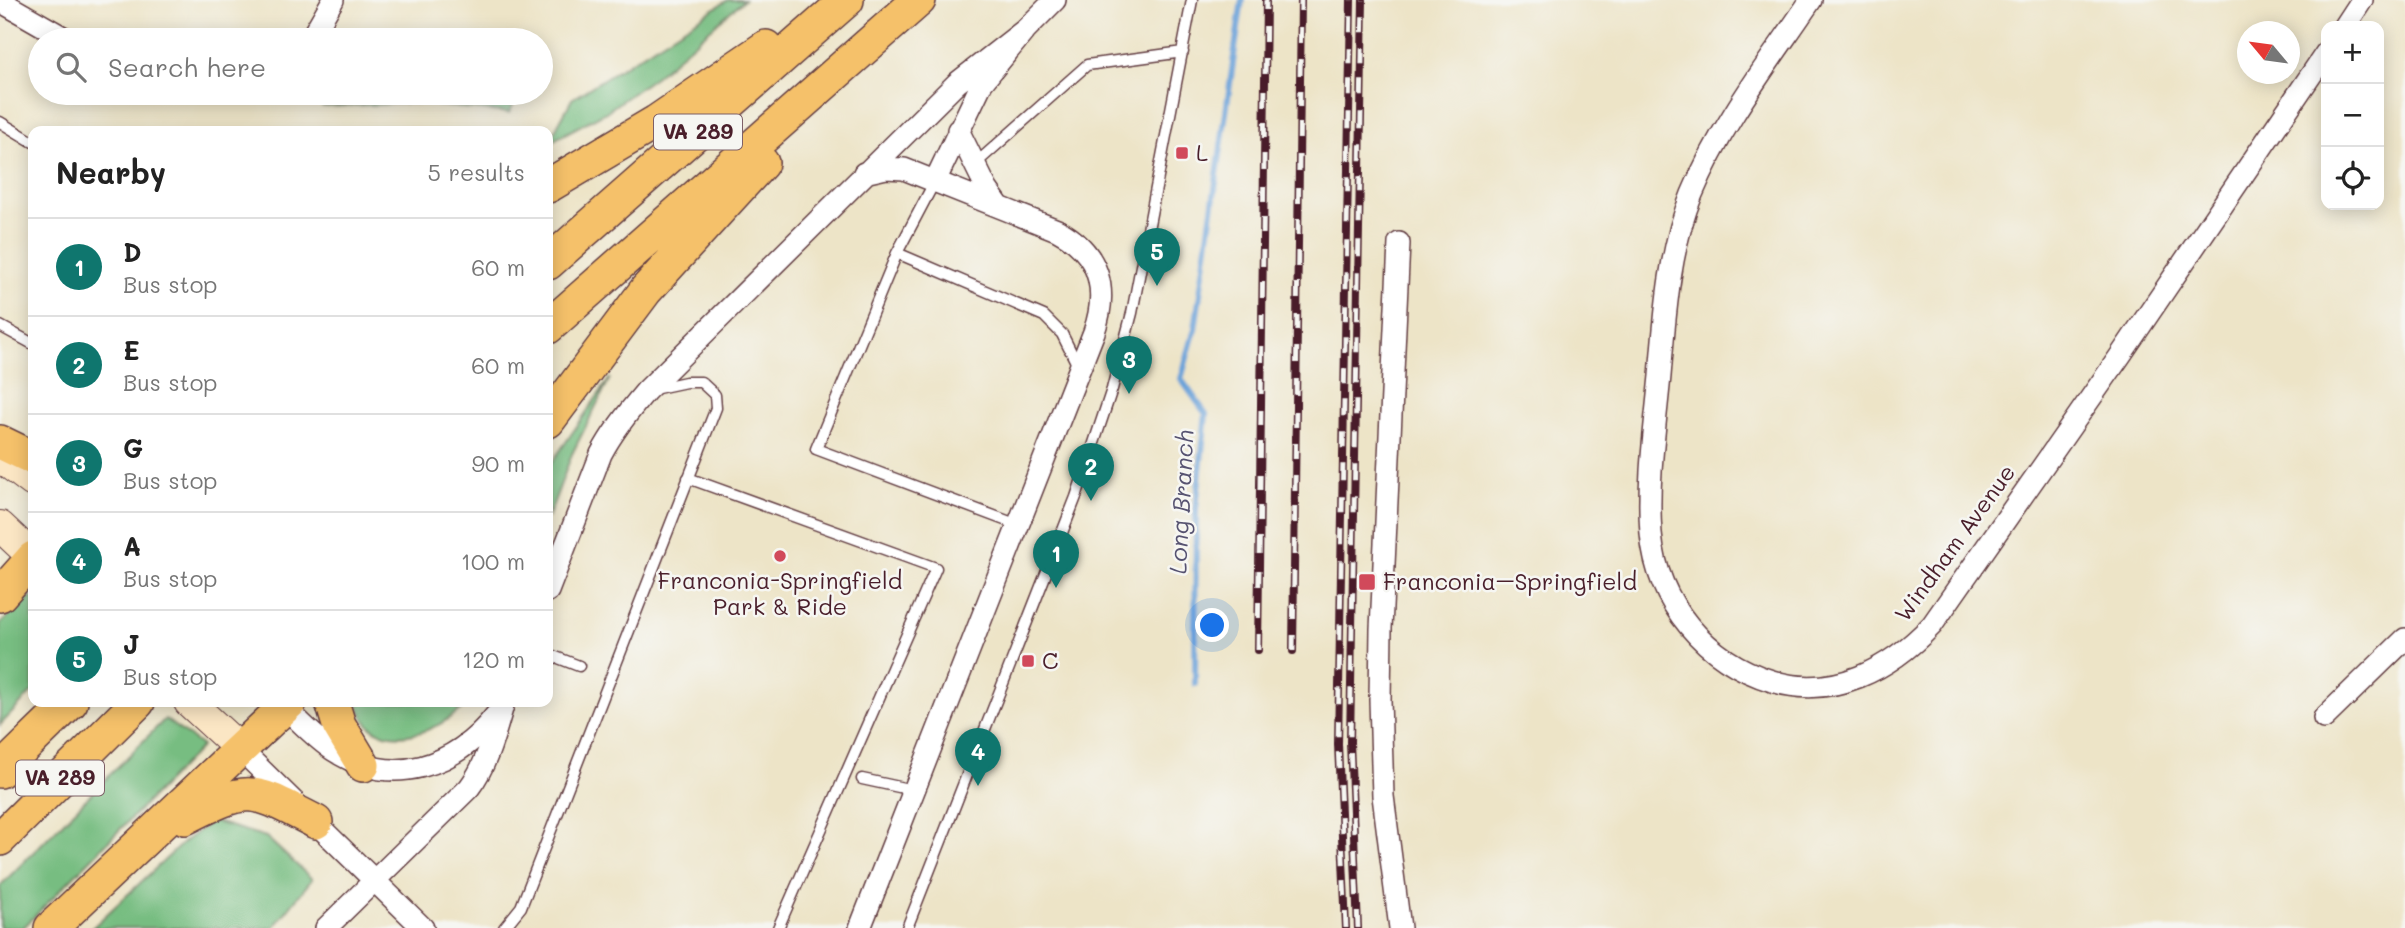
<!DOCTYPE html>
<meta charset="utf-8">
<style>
:root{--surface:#fff;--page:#f6f6f6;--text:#222;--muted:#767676;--line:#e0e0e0;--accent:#0f766e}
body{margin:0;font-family:Mali,sans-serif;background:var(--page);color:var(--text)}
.controls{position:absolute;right:21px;top:21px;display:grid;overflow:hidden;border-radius:14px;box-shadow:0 4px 18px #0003}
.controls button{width:63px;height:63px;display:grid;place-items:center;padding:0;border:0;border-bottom:2px solid var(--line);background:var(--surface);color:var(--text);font:35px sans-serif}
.compass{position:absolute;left:2237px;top:21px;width:63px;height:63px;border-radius:50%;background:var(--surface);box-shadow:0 4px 18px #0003;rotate:299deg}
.you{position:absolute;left:1213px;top:626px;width:24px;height:24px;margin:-18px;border:5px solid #fff;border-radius:50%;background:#1a73e8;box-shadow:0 0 0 10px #1a73e833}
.badge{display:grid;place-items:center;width:46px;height:46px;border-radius:50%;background:var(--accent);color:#fff;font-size:23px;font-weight:700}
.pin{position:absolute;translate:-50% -58px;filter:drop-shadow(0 2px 4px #0008)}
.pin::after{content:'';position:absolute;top:37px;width:24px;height:21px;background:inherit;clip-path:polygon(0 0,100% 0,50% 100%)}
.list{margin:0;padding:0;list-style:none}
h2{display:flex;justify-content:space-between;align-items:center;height:91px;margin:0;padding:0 28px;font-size:30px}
h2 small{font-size:23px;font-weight:400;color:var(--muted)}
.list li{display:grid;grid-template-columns:46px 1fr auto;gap:21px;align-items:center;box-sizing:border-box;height:98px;padding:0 28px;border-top:2px solid var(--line)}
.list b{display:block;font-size:26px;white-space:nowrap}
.list p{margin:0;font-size:23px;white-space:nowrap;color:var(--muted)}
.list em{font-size:23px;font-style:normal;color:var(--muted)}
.icon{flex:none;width:38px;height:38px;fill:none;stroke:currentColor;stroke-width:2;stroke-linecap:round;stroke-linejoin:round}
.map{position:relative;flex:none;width:2405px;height:928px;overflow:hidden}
.search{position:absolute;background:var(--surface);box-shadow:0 4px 18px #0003;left:28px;top:28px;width:525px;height:77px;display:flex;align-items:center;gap:18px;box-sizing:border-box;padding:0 24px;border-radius:38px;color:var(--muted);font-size:26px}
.panel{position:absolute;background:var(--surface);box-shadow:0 4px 18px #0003;left:28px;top:126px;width:525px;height:581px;border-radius:14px}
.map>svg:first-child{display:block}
.forest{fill:#77bd81;stroke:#606e56;stroke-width:2}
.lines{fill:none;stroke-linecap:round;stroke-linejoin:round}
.stream{stroke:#6ba2d9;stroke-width:6}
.lane-casing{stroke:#623d42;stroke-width:13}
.street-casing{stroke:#623d42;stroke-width:24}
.secondary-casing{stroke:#623d42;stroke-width:32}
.primary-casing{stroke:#623d42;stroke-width:36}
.lane{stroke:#fff;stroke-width:10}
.street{stroke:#fff;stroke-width:21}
.secondary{stroke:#fbe6c4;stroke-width:30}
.primary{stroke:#f5c16b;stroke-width:33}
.rail-casing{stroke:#4a1f2b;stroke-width:8}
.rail{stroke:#f6f6f2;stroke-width:5;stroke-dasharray:16;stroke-linecap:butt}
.poi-dot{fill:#d1495b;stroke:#f6f6f2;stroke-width:2.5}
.labels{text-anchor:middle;stroke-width:5;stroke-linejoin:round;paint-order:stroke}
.shield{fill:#f6f6f2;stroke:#7e6067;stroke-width:2}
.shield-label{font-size:21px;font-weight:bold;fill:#4a1f2b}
.poi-label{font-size:23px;fill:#4a1f2b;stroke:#f6f6f2;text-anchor:start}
.street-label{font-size:23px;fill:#4a1f2b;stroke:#f6f6f2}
.water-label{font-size:24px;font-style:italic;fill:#575371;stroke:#f6f6f2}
</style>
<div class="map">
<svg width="2405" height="928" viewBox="0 0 2405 928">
<rect width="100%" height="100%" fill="#f6f6f2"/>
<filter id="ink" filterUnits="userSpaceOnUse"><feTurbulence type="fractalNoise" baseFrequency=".0143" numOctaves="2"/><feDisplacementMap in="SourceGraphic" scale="14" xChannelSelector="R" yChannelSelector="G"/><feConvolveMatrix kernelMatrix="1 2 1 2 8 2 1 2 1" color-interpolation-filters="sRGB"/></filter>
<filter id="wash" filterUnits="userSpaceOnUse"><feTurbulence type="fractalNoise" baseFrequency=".00686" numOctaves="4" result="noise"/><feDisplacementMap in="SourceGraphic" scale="28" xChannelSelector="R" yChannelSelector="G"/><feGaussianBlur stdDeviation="1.57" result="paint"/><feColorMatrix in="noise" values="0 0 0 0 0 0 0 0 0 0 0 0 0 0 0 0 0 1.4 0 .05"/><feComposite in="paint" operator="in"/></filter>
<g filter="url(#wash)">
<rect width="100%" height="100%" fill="#ede4c7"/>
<path class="forest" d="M728,0H744L656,76L606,112L548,143L572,99Z
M322,93H520L509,113L416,103L322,107Z
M610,378L572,454L548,518V468Z
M31,596L33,599V691L0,725V624Z
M357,702H468C448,724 410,744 379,732C366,727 361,713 357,702Z
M165,719L202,746L23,928H0V886Z
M212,821L266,837L312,879L273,928H92L185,841Z"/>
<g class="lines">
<path class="stream" d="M1195,684L1196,509L1206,414L1181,379L1195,329L1242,0"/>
</g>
</g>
<g filter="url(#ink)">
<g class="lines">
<g class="lane-casing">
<path id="lane" d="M0,122L33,142
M974,165L1087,65L1183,52
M935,181L897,253L816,449L1018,525
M897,253L1044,316L1062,334L1078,366
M0,326L33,344
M688,478L936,568L778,928
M548,654L579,666
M862,779L913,790
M504,928L521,907L716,408L715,395L701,382H686L653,389
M907,928L1076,497L1112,389L1132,313L1192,0"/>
</g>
<g class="street-casing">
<path id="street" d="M1811,0C1769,62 1721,124 1692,194C1669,250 1665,315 1660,376C1655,428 1647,482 1651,534C1657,603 1706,661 1772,681C1834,700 1890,669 1932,625L2120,356L2326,53
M0,1L68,40
M2345,26L2362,0
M310,40L333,0
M958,130L987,189L999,206
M935,181L982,83L1026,29L1055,0
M1399,243L1381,629L1380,700L1383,796L1400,928
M548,591L601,454C613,431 629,411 646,391L957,83L1026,29
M285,707C300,722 315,738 333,750C392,789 455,767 496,715
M2324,718L2405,639
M241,750L423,928
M326,928L469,788C488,763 495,732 504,702
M860,928L1094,332C1109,289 1099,252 1057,230L904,169L886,168L864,173"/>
</g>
<g class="secondary-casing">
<path id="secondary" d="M0,457L33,482
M0,526L33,557
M189,702L241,750"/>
</g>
<g class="primary-casing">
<path id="primary" d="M548,186L656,122L766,47
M548,263L847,0
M548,327L919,0
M548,421L646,290L762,163
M0,442L33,458
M0,595L33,558
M332,702L339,725L363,765
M0,771L71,702
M185,818C251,784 252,789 316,822
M0,839L138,702
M51,928L290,702"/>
</g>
<use href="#lane" class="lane"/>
<use href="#street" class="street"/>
<use href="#secondary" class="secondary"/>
<use href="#primary" class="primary"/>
<g class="rail-casing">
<path id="rail" d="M1258,650L1266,0
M1293,651L1301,0
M1346,928L1338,744L1351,0
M1358,928L1350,742L1363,0"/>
</g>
<use href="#rail" class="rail"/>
</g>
</g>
<g class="poi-dot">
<rect x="1175" y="146" width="14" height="14" rx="3.5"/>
<circle cx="780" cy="556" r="7"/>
<rect x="1358" y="573" width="18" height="18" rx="3.5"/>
<rect x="1021" y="654" width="14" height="14" rx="3.5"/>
</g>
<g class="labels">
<g class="shield">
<rect x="654" y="114.5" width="88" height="35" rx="5"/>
<rect x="16" y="760.5" width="88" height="35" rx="5"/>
</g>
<g class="shield-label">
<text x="698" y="139">VA 289</text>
<text x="60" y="785">VA 289</text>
</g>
<g class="poi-label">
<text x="1196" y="161">L</text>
<text x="780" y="589" text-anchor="middle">Franconia-Springfield<tspan x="780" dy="26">Park &amp; Ride</tspan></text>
<text x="1383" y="590">Franconia–Springfield</text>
<text x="1042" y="669">C</text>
</g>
<g class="street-label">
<text transform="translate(1955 543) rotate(-54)" y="8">Windham Avenue</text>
</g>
<g class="water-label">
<text transform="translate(1182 502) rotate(-87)" y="8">Long Branch</text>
</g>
</g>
</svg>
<div class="controls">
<button>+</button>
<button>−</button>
<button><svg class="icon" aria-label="locate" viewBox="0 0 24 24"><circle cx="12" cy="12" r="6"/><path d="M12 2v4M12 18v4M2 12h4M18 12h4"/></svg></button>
</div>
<svg class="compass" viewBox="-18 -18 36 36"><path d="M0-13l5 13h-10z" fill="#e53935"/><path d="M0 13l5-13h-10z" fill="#767676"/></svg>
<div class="you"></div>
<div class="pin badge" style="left:1056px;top:588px">1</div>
<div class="pin badge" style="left:1091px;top:501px">2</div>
<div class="pin badge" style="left:1129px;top:394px">3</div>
<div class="pin badge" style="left:978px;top:786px">4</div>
<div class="pin badge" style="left:1157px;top:286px">5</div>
<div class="search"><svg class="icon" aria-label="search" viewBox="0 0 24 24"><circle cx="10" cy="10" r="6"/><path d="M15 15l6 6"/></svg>Search here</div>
<section class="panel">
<h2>Nearby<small>5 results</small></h2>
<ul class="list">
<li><span class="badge">1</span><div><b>D</b><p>Bus stop</p></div><em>60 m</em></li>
<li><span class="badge">2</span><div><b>E</b><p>Bus stop</p></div><em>60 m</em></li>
<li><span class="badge">3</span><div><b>G</b><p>Bus stop</p></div><em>90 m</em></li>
<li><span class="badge">4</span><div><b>A</b><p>Bus stop</p></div><em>100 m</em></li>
<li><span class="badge">5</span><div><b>J</b><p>Bus stop</p></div><em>120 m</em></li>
</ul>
</section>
</div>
